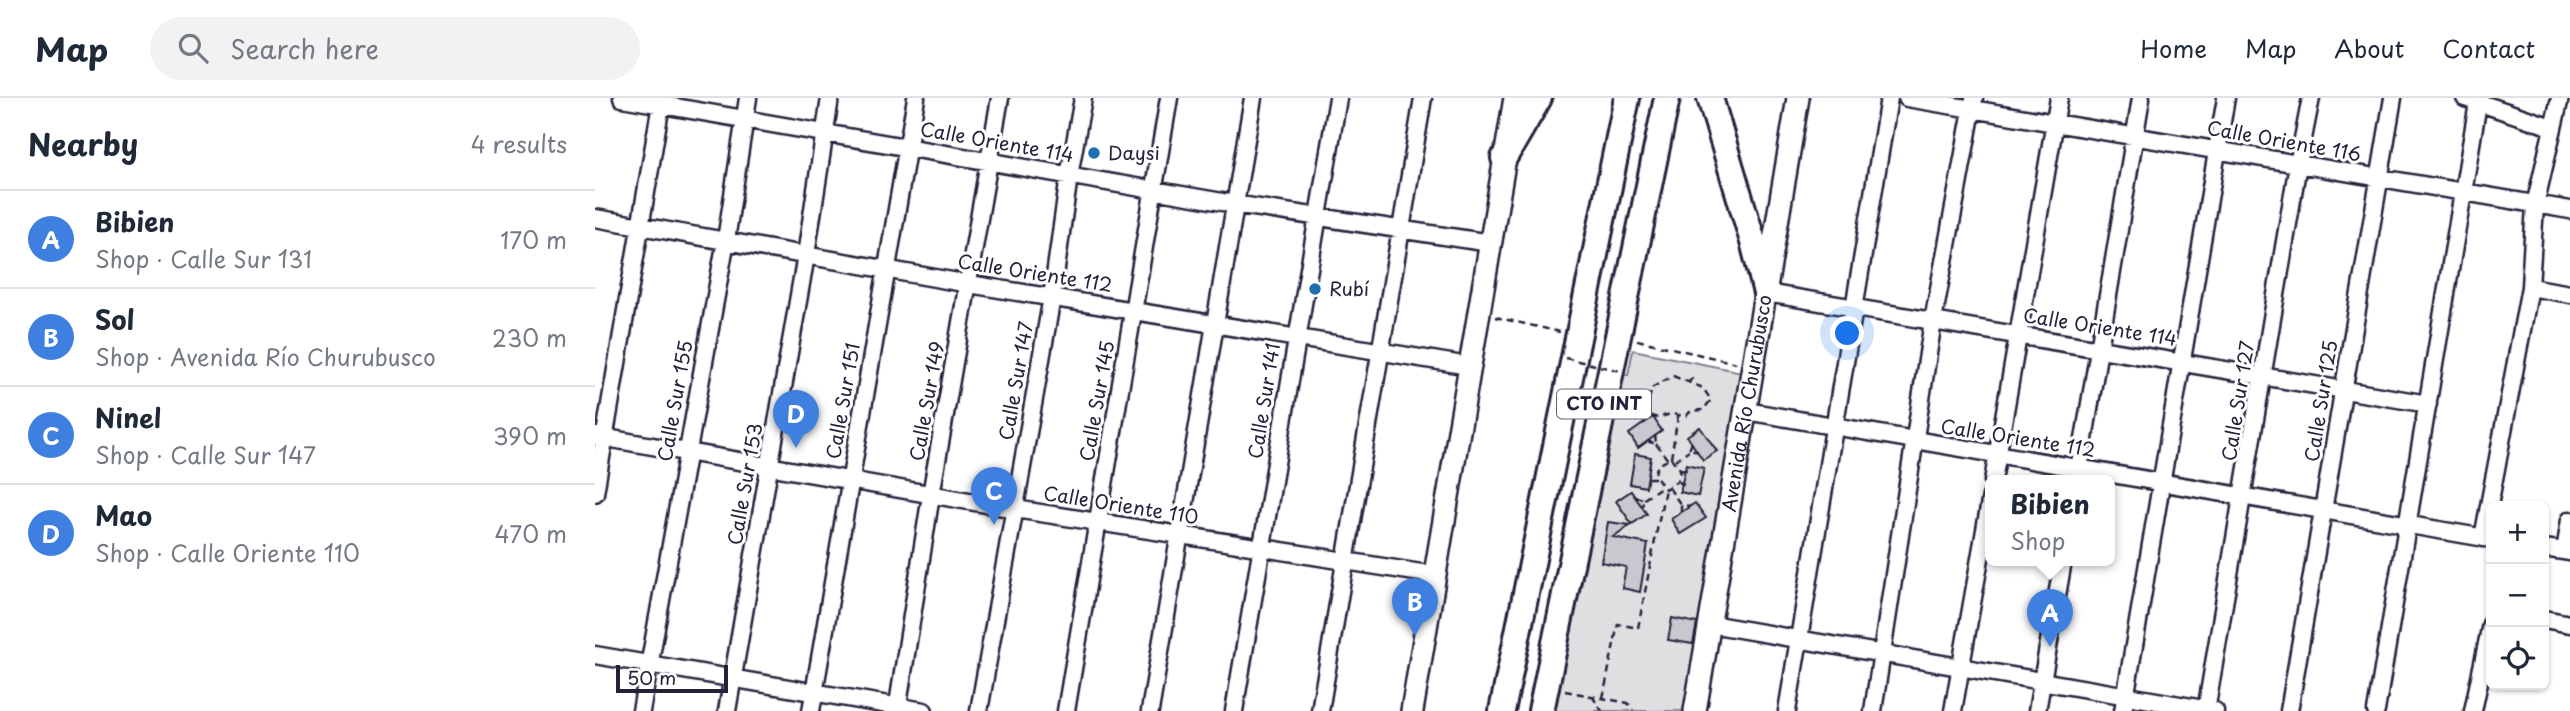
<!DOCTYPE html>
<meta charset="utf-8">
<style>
:root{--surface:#fff;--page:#f2f2f3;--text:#1f2937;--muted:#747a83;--line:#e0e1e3;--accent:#1f6fb2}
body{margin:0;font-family:"Playpen Sans",sans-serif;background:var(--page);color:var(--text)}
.controls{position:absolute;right:21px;bottom:21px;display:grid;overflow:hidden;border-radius:10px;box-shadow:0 2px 5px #0004}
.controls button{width:63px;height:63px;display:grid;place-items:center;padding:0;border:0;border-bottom:2px solid var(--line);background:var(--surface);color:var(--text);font:35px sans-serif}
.scale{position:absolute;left:21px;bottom:18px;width:112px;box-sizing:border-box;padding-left:7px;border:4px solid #22223b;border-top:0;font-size:19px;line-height:24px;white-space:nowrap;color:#22223b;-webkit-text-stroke:5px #fff;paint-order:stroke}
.you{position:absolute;left:1253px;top:236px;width:24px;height:24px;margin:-18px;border:5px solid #fff;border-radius:50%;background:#1a73e8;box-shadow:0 0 0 10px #1a73e833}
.badge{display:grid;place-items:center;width:46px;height:46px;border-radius:50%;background:var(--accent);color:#fff;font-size:23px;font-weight:700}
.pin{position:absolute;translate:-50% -58px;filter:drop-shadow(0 2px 4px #0008)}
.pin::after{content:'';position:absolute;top:37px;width:24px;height:21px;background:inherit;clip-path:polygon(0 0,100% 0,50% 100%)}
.popup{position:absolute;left:1390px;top:377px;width:130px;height:91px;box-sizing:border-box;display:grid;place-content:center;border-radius:10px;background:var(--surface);filter:drop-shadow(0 2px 5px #0005);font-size:23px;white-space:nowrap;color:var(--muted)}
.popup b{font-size:26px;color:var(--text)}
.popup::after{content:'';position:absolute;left:50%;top:100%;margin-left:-14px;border:14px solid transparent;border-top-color:var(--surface)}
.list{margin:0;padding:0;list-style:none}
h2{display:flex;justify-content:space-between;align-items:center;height:91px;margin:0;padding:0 28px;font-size:30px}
h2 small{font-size:23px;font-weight:400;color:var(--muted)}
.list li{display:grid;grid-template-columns:46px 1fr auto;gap:21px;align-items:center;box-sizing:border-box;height:98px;padding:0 28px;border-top:2px solid var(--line)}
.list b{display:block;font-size:26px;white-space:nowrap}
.list p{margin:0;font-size:23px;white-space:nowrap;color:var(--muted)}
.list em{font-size:23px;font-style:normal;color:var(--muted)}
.icon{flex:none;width:38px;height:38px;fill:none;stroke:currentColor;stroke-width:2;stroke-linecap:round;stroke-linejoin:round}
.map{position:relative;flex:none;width:1975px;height:613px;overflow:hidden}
header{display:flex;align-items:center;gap:42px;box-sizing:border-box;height:98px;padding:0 35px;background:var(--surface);border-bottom:2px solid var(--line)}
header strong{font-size:33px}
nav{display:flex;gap:38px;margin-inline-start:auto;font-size:24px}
.search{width:490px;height:63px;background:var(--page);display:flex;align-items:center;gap:18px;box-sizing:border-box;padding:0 24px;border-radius:38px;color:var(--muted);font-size:26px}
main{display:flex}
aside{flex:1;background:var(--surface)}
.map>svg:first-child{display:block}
.green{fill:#dfdfe2;stroke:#80808e;stroke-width:2}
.building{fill:#c8c8cf;stroke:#22223b;stroke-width:2}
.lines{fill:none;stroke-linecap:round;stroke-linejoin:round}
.minor-casing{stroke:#22223b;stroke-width:21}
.major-casing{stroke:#22223b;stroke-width:26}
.highway-casing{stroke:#22223b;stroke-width:30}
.path{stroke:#22223b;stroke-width:2.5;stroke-dasharray:7 5;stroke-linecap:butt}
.minor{stroke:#fff;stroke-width:16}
.major{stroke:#fff;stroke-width:21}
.highway{stroke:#fff;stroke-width:24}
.path-bridge{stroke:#22223b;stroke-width:2.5;stroke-dasharray:7 5;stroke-linecap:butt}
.poi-dot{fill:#1f6fb2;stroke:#fff;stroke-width:2.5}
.labels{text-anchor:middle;stroke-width:6;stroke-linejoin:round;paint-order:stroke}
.shield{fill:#fff;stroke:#646476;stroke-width:2}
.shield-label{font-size:18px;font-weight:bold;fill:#22223b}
.street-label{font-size:19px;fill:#22223b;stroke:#fff}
.poi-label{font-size:19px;fill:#22223b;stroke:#fff;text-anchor:start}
</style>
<header>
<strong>Map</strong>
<div class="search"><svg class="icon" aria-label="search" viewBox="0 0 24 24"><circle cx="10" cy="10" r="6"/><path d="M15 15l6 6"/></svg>Search here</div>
<nav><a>Home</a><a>Map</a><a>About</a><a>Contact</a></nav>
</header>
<main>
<aside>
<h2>Nearby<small>4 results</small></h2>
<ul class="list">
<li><span class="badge" style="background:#3f7fe0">A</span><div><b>Bibien</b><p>Shop · Calle Sur 131</p></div><em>170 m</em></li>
<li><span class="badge" style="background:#3f7fe0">B</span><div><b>Sol</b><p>Shop · Avenida Río Churubusco</p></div><em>230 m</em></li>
<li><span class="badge" style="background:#3f7fe0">C</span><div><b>Ninel</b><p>Shop · Calle Sur 147</p></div><em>390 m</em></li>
<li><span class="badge" style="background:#3f7fe0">D</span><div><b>Mao</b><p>Shop · Calle Oriente 110</p></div><em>470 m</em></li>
</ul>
</aside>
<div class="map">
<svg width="1975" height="613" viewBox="0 0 1975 613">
<rect width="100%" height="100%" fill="#fff"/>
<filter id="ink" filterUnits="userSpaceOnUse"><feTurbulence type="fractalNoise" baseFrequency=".0143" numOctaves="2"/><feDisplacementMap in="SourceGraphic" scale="14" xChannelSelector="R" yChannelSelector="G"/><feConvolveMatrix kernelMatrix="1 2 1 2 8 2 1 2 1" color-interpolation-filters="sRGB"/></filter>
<g filter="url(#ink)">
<path class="green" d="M1038,252L1147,274L1105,525H1103L1090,613H960L1029,277H1033Z"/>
<path class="building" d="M1058,319L1067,333L1043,350L1034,336Z
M1105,329L1122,353L1108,362L1092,338Z
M1040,356L1056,359L1051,389L1035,386Z
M1091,366L1109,370L1103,398L1085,394Z
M1036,393L1052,416L1037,426L1021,403Z
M1100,405L1111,420L1085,436L1076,421Z
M1013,424L1035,427L1018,439L1053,446L1045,494L1027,490L1031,469L1006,464Z
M1077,520L1102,525L1098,546L1073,542Z"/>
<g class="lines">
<g class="minor-casing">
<path id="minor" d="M27,0L639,106L895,145
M1312,0L1975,112
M1870,0L1957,29
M0,120L374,186L874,268
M1935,189L1975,196
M1171,195L1833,306
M1151,313L1896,441
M0,338L420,411L839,477
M1398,383L1464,0
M1482,383L1546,0
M0,395L67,0
M1888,440L1935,189L1940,107L1965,0
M1949,450L1975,454
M1970,453L1975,422
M1949,521L1975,526
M1115,526L1620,613
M0,557L329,613
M46,613L131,142L153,0
M132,613L211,157L235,0
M216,613L321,0
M302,613L336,397L405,0
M384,613L457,199L474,78L488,0
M471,613L574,0
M555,613L658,0
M639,613L743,0
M725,613L828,0
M1192,613L1294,0
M1278,613L1338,223L1379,1
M1358,613L1396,398
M1442,613L1468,463
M1528,613L1631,0
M1611,613L1703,66L1716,0
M1694,613L1798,0
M1781,613L1883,5
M1878,613L1896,526"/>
</g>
<g class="major-casing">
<g id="major">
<path d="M817,613L920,0"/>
<path id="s1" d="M1100,613L1203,0"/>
</g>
</g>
<g class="highway-casing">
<path id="highway" d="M1115,0L1159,147L1171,195
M909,60L944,0
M907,613L1032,0
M946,613L1072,0"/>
</g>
<path class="path" d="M900,219L965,234
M1042,242L1141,265
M1078,278L1108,290L1116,302L1108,312L1096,313L1091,318L1076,316L1062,320L1055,317L1052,306L1058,289Z
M1093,285L1101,276
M1052,343L1061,346L1060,337
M1097,344L1094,352H1103
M1061,346L1073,362
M1076,360L1085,371C1087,383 1079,385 1070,391C1057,374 1056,370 1076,360Z
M1076,360L1083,318
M1080,362L1094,352
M1085,371L1092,372
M1053,380H1061
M1083,384L1089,386
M1074,390L1086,407
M1040,399L1049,401L1047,409
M1049,401L1066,389
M1086,414V407L1095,408
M970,593L1033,605L1038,613
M997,598L1007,613
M1008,600L1023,526L1043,530L1070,391"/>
<use href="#minor" class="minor"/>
<use href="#major" class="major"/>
<use href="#highway" class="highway"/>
<path class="path-bridge" d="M970,260L1030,274"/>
</g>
</g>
<g class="poi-dot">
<circle cx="499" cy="55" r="7"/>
<circle cx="720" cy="191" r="7"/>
</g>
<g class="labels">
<rect class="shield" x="962" y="291.5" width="94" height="29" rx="5"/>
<g class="shield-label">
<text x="1009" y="312">CTO INT</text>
</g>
<g class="street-label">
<text transform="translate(1689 43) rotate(10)" y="7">Calle Oriente 116</text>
<text transform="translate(402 44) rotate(10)" y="7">Calle Oriente 114</text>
<text transform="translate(440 175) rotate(9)" y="7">Calle Oriente 112</text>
<text transform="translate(1505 229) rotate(9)" y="7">Calle Oriente 114</text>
<text transform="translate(421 283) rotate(-80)" y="7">Calle Sur 147</text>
<text transform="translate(80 303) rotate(-80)" y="7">Calle Sur 155</text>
<text transform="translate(248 303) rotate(-80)" y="7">Calle Sur 151</text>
<text transform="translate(332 303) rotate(-80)" y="7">Calle Sur 149</text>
<text transform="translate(502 303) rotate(-80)" y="7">Calle Sur 145</text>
<text transform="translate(669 303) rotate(-81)" y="7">Calle Sur 141</text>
<text transform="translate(1643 303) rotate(-81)" y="7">Calle Sur 127</text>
<text transform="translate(1726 303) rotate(-81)" y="7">Calle Sur 125</text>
<text dy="7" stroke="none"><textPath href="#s1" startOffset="312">Avenida Río Churubusco</textPath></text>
<text transform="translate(1423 340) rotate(9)" y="7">Calle Oriente 112</text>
<text transform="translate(150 386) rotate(-80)" y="7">Calle Sur 153</text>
<text transform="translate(526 407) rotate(9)" y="7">Calle Oriente 110</text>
</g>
<g class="poi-label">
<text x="513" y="62">Daysi</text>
<text x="734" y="198">Rubí</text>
</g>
</g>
</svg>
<div class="controls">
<button>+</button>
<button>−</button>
<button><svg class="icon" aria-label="locate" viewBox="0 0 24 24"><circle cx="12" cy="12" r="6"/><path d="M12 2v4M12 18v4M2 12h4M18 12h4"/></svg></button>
</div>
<div class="scale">50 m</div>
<div class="you"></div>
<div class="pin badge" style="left:1455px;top:549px;background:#3f7fe0">A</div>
<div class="popup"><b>Bibien</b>Shop</div>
<div class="pin badge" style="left:820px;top:538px;background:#3f7fe0">B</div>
<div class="pin badge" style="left:399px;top:427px;background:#3f7fe0">C</div>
<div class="pin badge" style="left:201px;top:350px;background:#3f7fe0">D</div>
</div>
</main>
